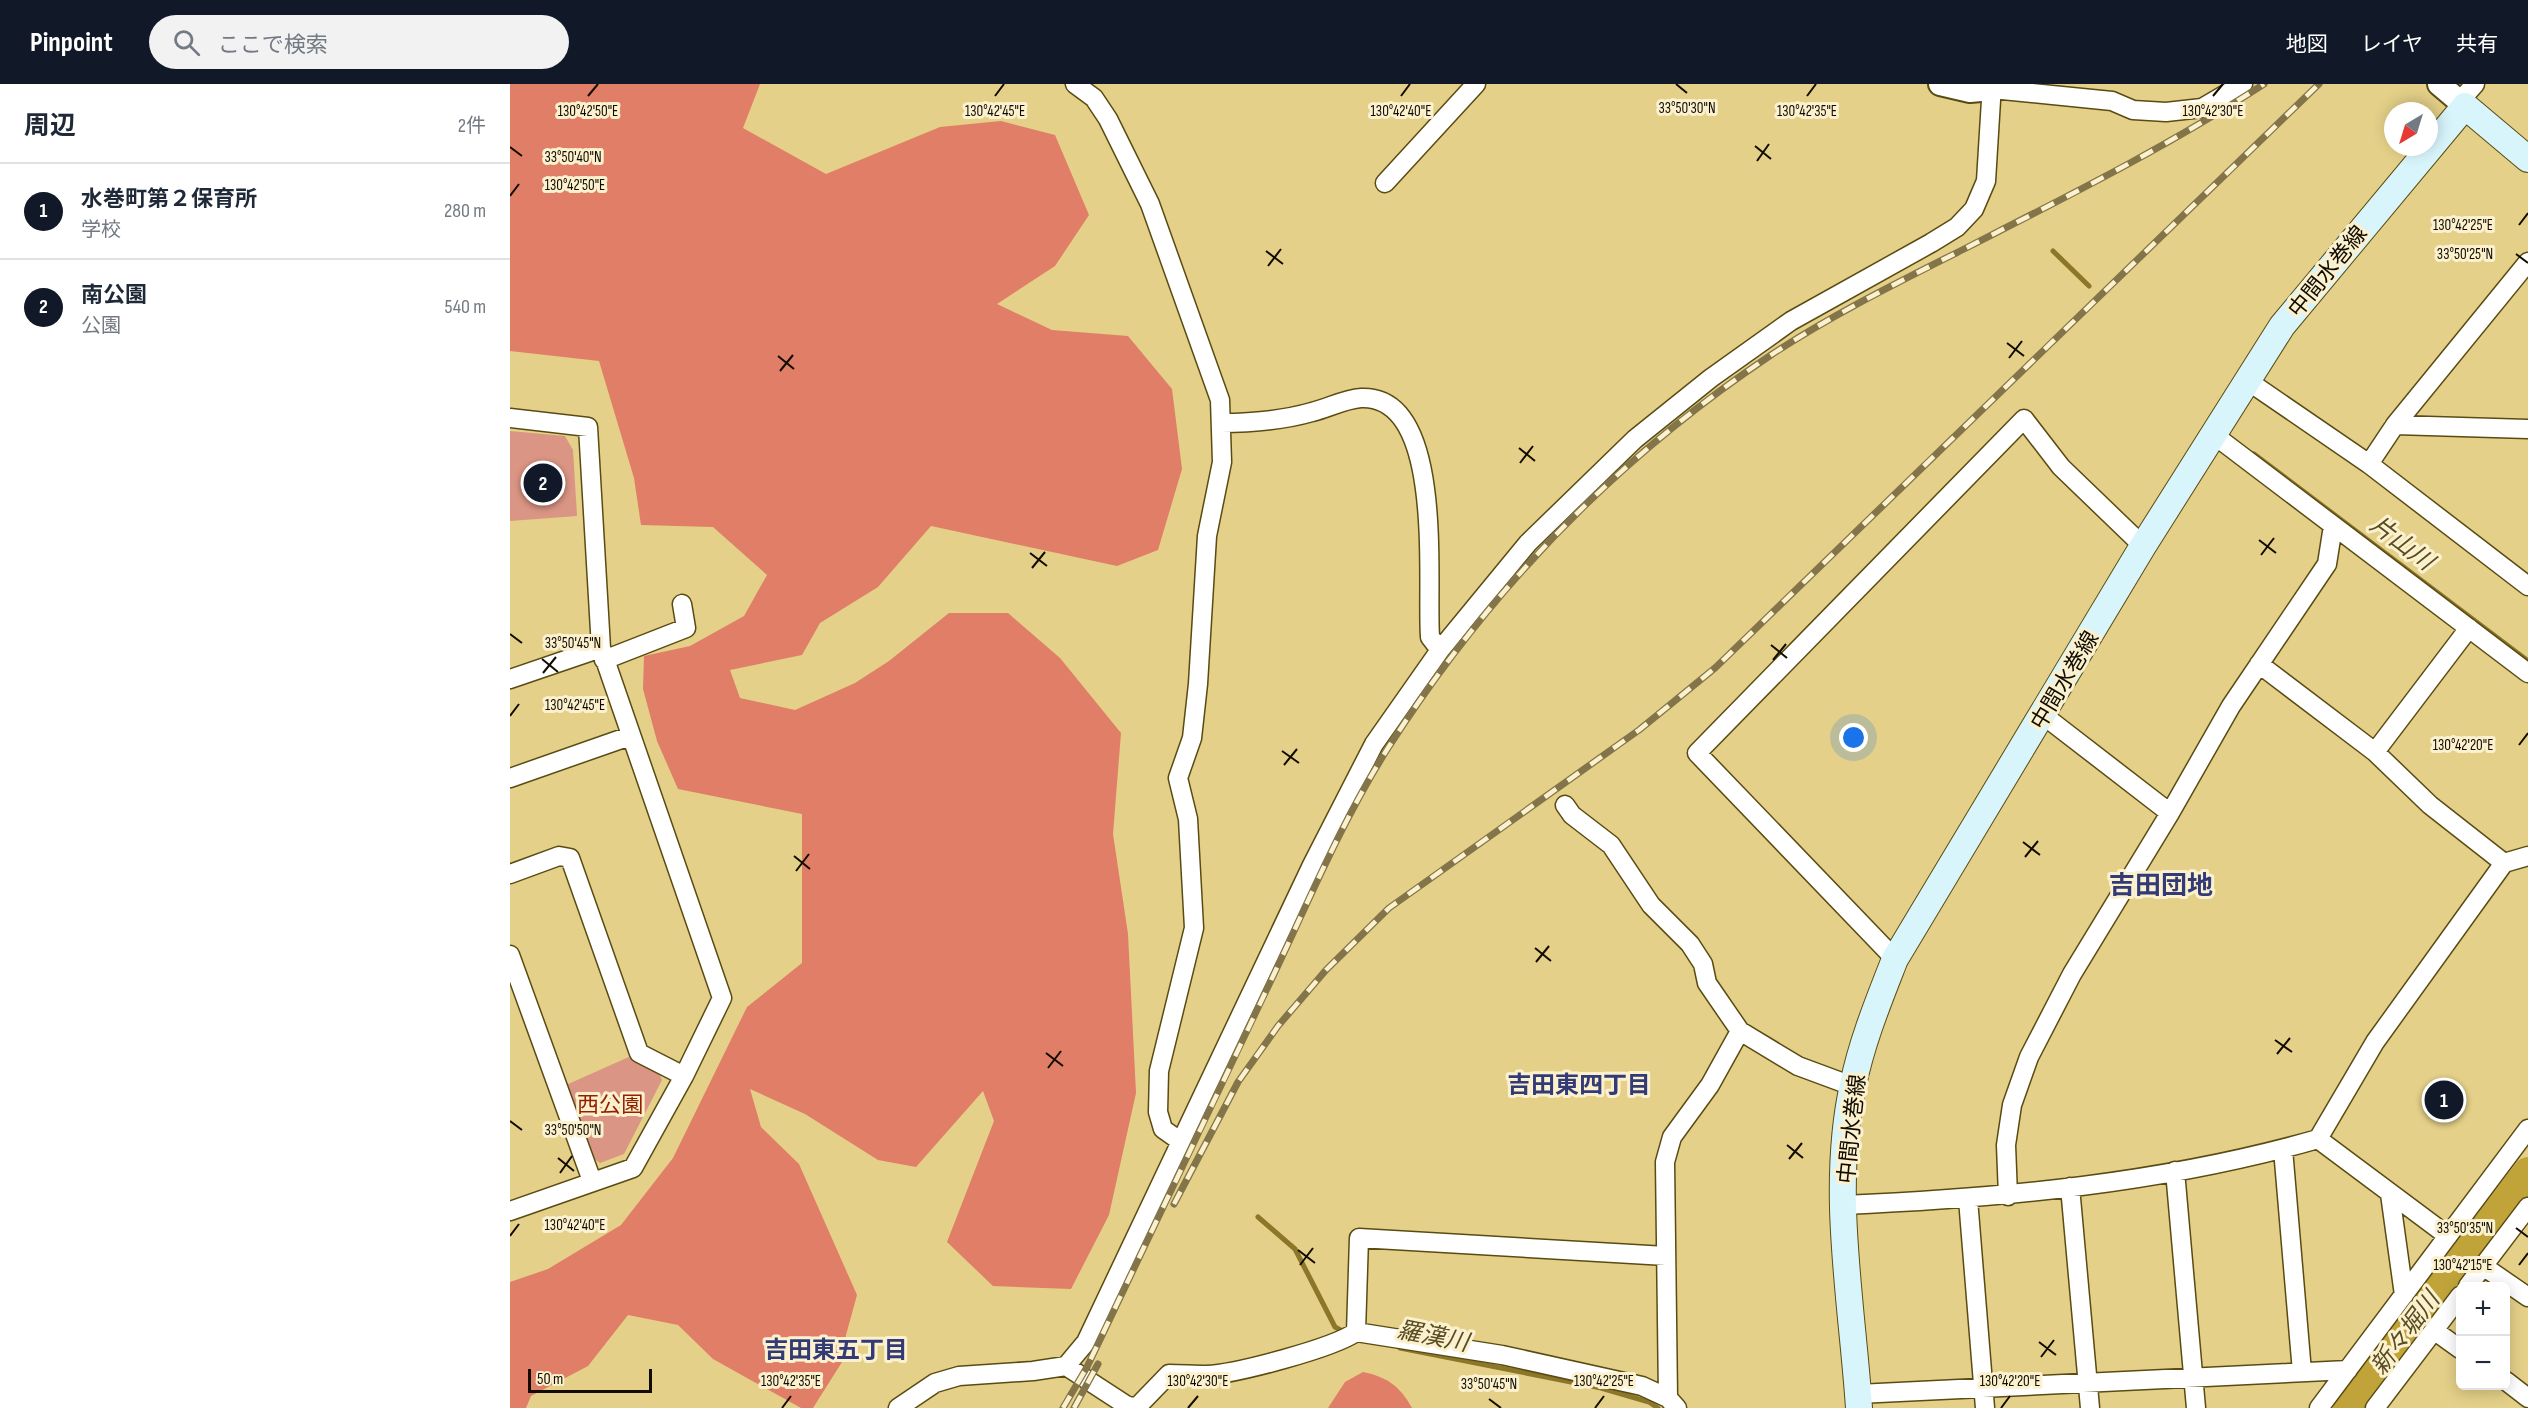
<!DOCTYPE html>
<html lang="ja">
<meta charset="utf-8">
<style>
:root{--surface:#fff;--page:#f2f2f3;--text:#1f2937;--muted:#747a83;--line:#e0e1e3;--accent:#111827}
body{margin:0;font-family:"Sofia Sans Condensed","Noto Sans JP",sans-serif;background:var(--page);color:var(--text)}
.controls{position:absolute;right:18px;bottom:18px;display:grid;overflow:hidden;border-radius:9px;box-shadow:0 3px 15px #0003}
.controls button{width:54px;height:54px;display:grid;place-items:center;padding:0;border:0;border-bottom:2px solid var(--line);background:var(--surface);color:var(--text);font:30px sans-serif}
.compass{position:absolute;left:1874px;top:18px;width:54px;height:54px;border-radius:50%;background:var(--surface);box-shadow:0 3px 15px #0003;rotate:218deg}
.scale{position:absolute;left:18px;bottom:15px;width:124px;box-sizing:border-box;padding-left:6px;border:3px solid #120c00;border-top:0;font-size:16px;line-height:21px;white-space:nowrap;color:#120c00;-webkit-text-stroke:4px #fbf1ce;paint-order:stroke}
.you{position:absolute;left:1344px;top:654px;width:21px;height:21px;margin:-15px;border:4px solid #fff;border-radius:50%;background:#1a73e8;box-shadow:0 0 0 9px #1a73e833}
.badge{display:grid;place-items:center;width:39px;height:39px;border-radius:50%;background:var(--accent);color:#fff;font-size:20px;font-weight:700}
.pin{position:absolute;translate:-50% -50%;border:3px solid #fff;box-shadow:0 2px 6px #0006}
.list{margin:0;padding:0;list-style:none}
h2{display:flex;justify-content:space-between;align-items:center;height:78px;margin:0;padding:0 24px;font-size:26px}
h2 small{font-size:20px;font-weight:400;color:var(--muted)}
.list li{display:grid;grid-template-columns:39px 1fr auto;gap:18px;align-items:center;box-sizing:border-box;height:96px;padding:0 24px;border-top:2px solid var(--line)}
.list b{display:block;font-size:22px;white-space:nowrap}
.list p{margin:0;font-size:20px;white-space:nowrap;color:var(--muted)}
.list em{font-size:20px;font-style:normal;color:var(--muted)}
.icon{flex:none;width:33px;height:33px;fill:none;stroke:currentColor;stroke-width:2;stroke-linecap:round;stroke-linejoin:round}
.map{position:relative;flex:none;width:2018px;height:1324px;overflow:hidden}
header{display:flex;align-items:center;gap:36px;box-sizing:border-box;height:84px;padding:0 30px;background:var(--accent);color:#fff}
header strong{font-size:28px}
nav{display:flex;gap:33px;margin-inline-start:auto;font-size:21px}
.search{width:420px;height:54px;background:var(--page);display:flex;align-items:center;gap:15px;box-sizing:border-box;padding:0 21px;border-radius:33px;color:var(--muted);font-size:22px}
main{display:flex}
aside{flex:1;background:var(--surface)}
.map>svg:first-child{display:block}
.green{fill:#db9584}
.forest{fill:#e07e67}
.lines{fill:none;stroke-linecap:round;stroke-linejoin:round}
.stream{stroke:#8c7629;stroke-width:5}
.river{stroke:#c0a43a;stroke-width:30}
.minor-casing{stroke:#594b12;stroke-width:21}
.tertiary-casing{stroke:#594b12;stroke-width:26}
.secondary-casing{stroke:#594b12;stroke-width:28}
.minor{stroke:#fff;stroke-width:18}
.tertiary{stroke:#fff;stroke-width:22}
.secondary{stroke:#d9f5fc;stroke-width:26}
.rail-casing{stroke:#837549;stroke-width:7}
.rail{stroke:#fbf1ce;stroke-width:4.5;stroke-dasharray:14;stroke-linecap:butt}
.ticks{fill:none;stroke:#120c00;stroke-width:2}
.labels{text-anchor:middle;stroke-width:6;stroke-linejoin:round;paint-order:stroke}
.street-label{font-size:22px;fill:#120c00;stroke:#fbf1ce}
.park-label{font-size:22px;fill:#941f00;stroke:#fbf1ce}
.water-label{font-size:24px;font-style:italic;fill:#584c21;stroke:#fbf1ce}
.neighbourhood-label{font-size:24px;font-weight:bold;fill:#323b76;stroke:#fbf1ce}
.quarter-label{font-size:26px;font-weight:bold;fill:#323b76;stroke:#fbf1ce}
.ticks-label{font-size:15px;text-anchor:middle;fill:#120c00;stroke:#fbf1ce;stroke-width:6;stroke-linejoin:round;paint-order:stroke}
</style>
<header>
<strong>Pinpoint</strong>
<div class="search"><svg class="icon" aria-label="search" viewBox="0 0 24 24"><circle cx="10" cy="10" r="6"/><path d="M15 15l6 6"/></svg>ここで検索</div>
<nav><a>地図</a><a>レイヤ</a><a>共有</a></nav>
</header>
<main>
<aside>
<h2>周辺<small>2件</small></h2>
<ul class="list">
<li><span class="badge">1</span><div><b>水巻町第２保育所</b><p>学校</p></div><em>280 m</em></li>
<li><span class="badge">2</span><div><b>南公園</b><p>公園</p></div><em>540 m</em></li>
</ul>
</aside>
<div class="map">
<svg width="2018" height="1324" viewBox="0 0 2018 1324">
<rect width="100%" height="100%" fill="#e4d088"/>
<path class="green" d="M0,347L55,352L63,366L67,432L0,437Z
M121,972L149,989L152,996L114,1070L90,1079L80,1072L56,1001Z"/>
<path class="forest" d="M0,0H250L233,44L316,90L430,43L491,37L545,51L579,131L545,182L487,220L542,246L618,252L662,305L672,385L648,466L607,482L421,442L368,503L310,539L292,571L220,586L230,614L285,626L345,599L379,577L439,529H498L550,574L611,649L603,750L618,850L626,1009L599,1131L561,1205L483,1202L437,1158L484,1037L473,1007L406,1083L368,1076L295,1030L240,1005L251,1043L289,1080L347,1211L336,1251L332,1278L303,1324H291L203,1275L168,1241L118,1231L78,1282L21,1312L16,1324H0V1198L38,1185L111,1141L163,1074L237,923L292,879V730L168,705L147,657L133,605L134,572L180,562L234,532L257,491L203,443L131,441L124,394L89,277L0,267Z
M853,1288C877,1293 890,1302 902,1324H818L835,1298Z"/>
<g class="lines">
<path class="stream" d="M1543,167L1579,202
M1744,370L2018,577
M748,1133L785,1165L825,1243L836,1249
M890,1264L1091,1304L1139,1318L1148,1324"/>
<path class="river" d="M1838,1324L2018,1088"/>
<g class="minor-casing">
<path id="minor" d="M565,0L584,14L598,35L640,120L710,316L712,378L697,452L688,600L682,654L668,694L678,735L684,844L649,987L648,1028L653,1045L670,1057
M1482,5L1602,17L1623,26L1656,28L1692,24L1733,0
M1949,18L1965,0
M875,99L966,0
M1738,297L1859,380L2018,502
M0,334L78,343L91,564L212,914L174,992L123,1084L0,1127
M711,339C741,339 774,336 802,328C818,324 835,315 851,314C936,310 916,499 920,553L930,566
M1885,341L2018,345
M1704,351L2018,589
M1859,380L1885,341L2018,178
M94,576L176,544L172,520
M1749,580L1865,668L1920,721L1994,779
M0,595L91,564
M1533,631L1660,729
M1865,668L1959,544
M0,694L120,652
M1055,721L1062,731L1101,761L1141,821L1180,860L1193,880L1197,899L1230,947L1288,982L1342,1002
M0,790L49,772L60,774L129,969L174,992
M0,871L82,1097
M1385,875L1187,669L1514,335L1551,383L1633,462
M1808,1055L1938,1152
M1773,1065L1792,1288
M1665,1087L1686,1324
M1560,1103L1580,1324
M1880,1110L1894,1211
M1498,1112L1496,1061L1502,1021L1519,973L1562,890L1660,729L1721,622L1817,480L1823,442
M1458,1115L1475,1324
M1334,1121C1493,1114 1654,1099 1808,1055L1865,958L1994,779L2018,772
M1973,1182L2018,1213
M1958,1202L2018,1123
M1925,1247L1950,1265
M846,1248L849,1154L1156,1172
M556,1282L619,1323L628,1322L659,1290C672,1290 684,1291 696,1291C726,1290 823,1264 846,1248L992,1271L1132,1302L1158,1314L1167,1324
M1996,1297L2018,1314
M1348,1310L1838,1286
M1158,1314L1155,1078L1162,1053L1200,1001L1230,947
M388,1324L425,1299L449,1292L523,1287L556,1282L576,1258L802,781L864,660L930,566L1018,459L1125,355L1201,294L1281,237L1421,159L1447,143L1464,125L1476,97L1482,0
M1809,1324L2018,1045
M1865,1324L1950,1212"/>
</g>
<g class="tertiary-casing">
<path id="tertiary" d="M1430,0L1460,7L1482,5
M1929,0L1955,22"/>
</g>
<g class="secondary-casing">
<path id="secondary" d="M1349,1324C1342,1218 1320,1106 1343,1001C1352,957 1369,916 1385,875L1633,462L1772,242L1955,22L2018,75"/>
</g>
<use href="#minor" class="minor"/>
<use href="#tertiary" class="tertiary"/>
<use href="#secondary" class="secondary"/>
<g class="rail-casing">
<path id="rail" d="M664,1120L728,998L768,942L816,886L879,824L1129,646L1205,584L1809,0
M553,1324L577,1283C639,1152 702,1022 764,890C800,814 833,735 878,664C978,507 1107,374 1261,271C1325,229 1393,196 1460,162C1560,111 1660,61 1754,0
M564,1324L588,1280"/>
</g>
<use href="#rail" class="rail"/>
</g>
<path class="ticks" d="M1166,0L1177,9M78,12L88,0M485,12L494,0M891,12L900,0M1297,12L1306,0M1703,12L1713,0M1245,62L1261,75M0,63L12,72M1247,77L1259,60M0,112L9,100M2009,141L2018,129M756,167L773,180M2006,170L2018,179M758,182L771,165M1497,259L1514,272M268,272L284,285M1499,274L1512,257M270,287L283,271M1009,364L1025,377M1010,379L1023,362M1749,456L1766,469M520,469L537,482M1751,471L1764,454M522,484L535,468M0,550L12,559M1261,561L1277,574M32,575L48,588M1263,576L1276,560M33,589L46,573M0,632L9,620M2009,661L2018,649M772,667L789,679M774,681L787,665M1513,758L1530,771M284,772L300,785M1515,773L1528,757M286,787L299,770M1025,864L1041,877M1026,878L1039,862M1765,956L1782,968M536,969L553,982M1767,970L1780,954M538,984L551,967M0,1037L12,1046M1277,1061L1293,1074M48,1074L64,1087M1279,1075L1292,1059M50,1089L62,1072M2006,1144L2018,1153M0,1152L9,1140M788,1166L805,1179M790,1181L803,1164M2009,1181L2018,1169M1529,1258L1546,1271M1531,1273L1544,1256M979,1315L991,1324M272,1324L281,1312M678,1324L688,1312M1085,1324L1094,1312M1491,1324L1500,1312"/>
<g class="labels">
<g class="street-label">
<text transform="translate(1817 187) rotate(-51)" y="8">中間水巻線</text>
<text transform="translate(1554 596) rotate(-59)" y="8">中間水巻線</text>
<text transform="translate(1341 1045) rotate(-84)" y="8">中間水巻線</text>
</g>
<g class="park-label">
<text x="100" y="1028">西公園</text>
</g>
<g class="water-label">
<text transform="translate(1892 459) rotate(37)" y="8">片山川</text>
<text transform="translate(1895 1249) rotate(-53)" y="8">新々堀川</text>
<text transform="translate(923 1252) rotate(11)" y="8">羅漢川</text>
</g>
<g class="neighbourhood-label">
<text x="1069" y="1009">吉田東四丁目</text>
<text x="326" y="1274">吉田東五丁目</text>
</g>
<g class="quarter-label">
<text x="1651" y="810">吉田団地</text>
</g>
</g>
<g class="ticks-label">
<text x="1177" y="29">33°50'30"N</text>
<text x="485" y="32">130°42'45"E</text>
<text x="78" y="32">130°42'50"E</text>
<text x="891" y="32">130°42'40"E</text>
<text x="1297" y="32">130°42'35"E</text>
<text x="1703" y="32">130°42'30"E</text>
<text x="63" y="78">33°50'40"N</text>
<text x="65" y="106">130°42'50"E</text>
<text x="1953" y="146">130°42'25"E</text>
<text x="1955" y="175">33°50'25"N</text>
<text x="63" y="564">33°50'45"N</text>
<text x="65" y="626">130°42'45"E</text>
<text x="1953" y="666">130°42'20"E</text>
<text x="63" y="1051">33°50'50"N</text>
<text x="65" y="1146">130°42'40"E</text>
<text x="1955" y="1149">33°50'35"N</text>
<text x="1953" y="1186">130°42'15"E</text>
<text x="281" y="1302">130°42'35"E</text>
<text x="688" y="1302">130°42'30"E</text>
<text x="1094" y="1302">130°42'25"E</text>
<text x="1500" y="1302">130°42'20"E</text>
<text x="979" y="1305">33°50'45"N</text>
</g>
</svg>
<div class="controls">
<button>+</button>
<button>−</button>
</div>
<svg class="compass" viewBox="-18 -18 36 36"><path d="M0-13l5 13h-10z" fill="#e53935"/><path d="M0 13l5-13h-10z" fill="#747a83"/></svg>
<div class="scale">50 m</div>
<div class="you"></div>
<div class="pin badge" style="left:1934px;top:1016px">1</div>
<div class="pin badge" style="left:33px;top:399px">2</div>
</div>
</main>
